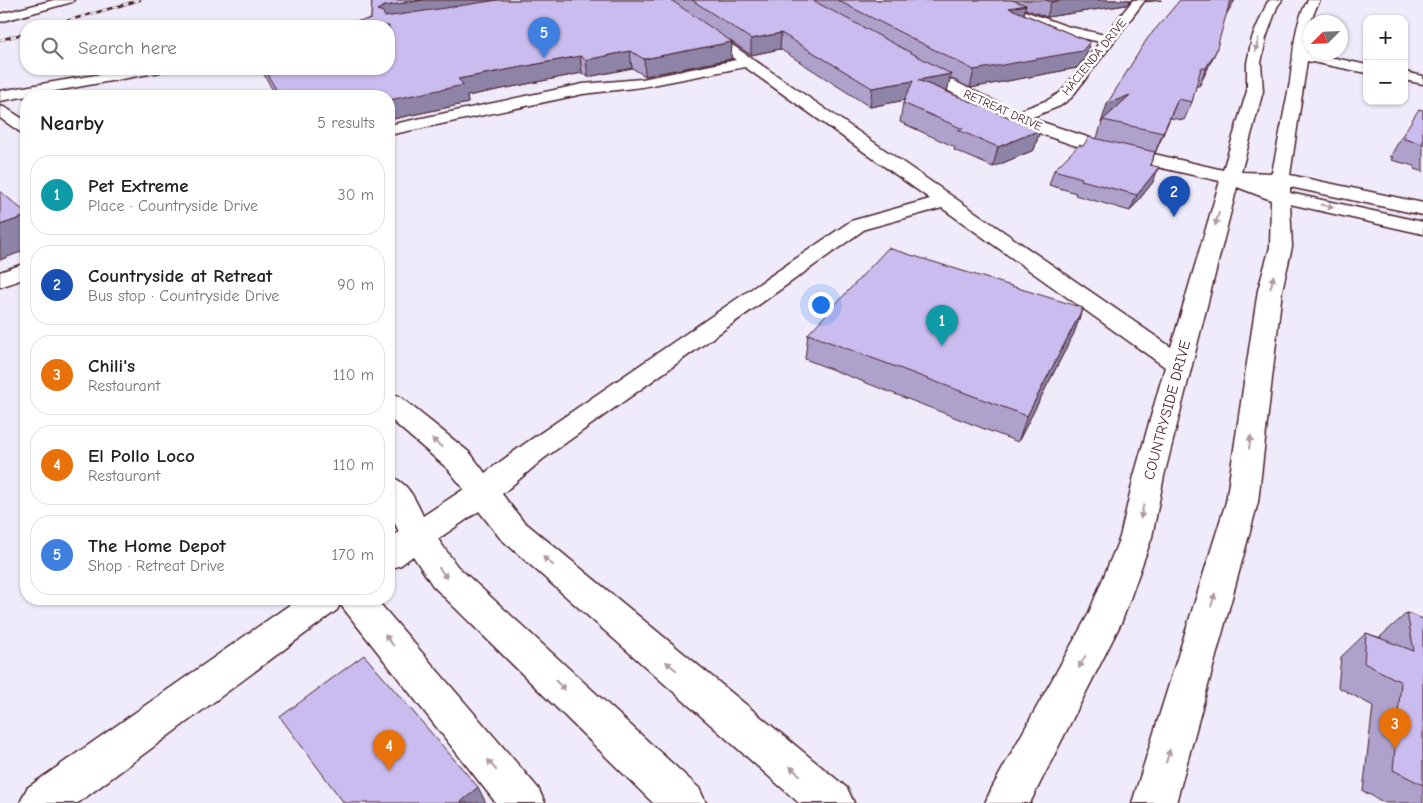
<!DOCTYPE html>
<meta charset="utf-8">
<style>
:root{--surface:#fff;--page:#f6f6f6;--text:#202124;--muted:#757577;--line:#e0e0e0;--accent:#ea580c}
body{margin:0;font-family:"Comic Neue",sans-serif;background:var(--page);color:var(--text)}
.controls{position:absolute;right:15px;top:15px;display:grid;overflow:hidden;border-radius:10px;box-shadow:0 1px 4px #0004}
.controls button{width:45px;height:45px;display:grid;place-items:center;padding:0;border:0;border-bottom:1px solid var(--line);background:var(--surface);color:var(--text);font:25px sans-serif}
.compass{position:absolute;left:1303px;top:15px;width:45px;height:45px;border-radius:50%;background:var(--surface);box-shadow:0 1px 4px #0004;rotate:246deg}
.you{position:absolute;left:820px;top:304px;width:18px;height:18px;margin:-12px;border:4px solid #fff;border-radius:50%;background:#1a73e8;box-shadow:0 0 0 8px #1a73e833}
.badge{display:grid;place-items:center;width:32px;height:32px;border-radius:50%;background:var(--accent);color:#fff;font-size:16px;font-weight:700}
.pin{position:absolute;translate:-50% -41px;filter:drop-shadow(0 1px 2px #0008)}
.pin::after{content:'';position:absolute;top:26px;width:18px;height:15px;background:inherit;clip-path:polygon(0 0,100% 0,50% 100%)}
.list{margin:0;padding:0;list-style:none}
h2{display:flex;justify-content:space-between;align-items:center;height:65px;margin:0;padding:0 20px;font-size:21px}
h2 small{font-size:16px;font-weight:400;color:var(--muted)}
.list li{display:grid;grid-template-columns:32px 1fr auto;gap:15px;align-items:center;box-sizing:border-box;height:80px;margin:0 10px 10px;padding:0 10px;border:1px solid var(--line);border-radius:20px}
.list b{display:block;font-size:19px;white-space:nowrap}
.list p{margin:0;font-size:16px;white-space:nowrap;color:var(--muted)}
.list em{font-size:16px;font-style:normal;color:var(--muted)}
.icon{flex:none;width:28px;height:28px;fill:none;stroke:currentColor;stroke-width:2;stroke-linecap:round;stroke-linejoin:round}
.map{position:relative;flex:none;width:1423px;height:803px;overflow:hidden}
.search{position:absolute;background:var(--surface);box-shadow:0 1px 4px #0004;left:20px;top:20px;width:375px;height:55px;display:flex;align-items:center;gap:12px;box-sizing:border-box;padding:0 18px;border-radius:20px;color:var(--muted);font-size:19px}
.panel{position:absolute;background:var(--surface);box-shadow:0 1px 4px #0004;left:20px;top:90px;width:375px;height:515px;border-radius:20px}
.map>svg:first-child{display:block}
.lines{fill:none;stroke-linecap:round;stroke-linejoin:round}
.minor-casing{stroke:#4a1f2b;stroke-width:3}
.major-casing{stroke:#4a1f2b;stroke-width:3}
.minor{fill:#fff;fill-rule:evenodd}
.major{fill:#fff;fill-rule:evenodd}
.rail-casing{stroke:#4a1f2b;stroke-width:2.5}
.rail{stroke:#fff;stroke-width:2;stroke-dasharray:5.5;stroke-linecap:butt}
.wall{fill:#aea2cd;stroke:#4a1f2b}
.shaded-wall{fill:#8d84a7;stroke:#4a1f2b}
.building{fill:#cabcee;stroke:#4a1f2b}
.oneway{fill:#ae9aa0}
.labels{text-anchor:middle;stroke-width:5;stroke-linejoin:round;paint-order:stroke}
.far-street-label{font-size:12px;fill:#4a1f2b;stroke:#fff}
.street-label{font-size:15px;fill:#4a1f2b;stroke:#fff}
</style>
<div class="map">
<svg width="1423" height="803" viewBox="0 0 1423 803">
<rect width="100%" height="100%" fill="#efebfa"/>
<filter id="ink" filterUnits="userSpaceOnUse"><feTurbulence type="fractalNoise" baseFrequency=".02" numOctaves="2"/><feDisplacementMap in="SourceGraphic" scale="10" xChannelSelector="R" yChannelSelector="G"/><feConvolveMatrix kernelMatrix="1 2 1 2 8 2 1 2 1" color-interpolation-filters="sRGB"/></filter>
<g filter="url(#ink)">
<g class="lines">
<g class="minor-casing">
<path id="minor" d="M653,0H667L1171,347L1220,181C1162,168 1103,156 1047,136C999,119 955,94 910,70L908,67L910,64H920L1016,112L1048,100L1061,92L1100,42L1057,32L980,2L978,0H994L1066,26L1105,35L1133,0H1145L1071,98L1060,106L1030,118L1102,142L1223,170L1247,91V63L1252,38L1267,3L1270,0H1282L1277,7L1266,38L1261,63L1263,91L1241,172L1272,173C1278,143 1284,112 1290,82C1294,54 1293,25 1308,0H1320C1310,17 1309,33 1307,52L1367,65V73L1307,61L1290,175L1423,203V215L1290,187V193L1423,222V234L1290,204L1292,247L1282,290L1258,502L1176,803H1132L1226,502L1258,290L1270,247L1271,200L1237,187L1164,476L1152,537L1122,621L1030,803H985L992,788L1088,615L1120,537L1134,476L1165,367L942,208L865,229L543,459L502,494L522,520L847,788L854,803H799L500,538L479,511L438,539L457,566L699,788L706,803H653L433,586L413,556L401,565L389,569V538L399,532L389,511V476C408,482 415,499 423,516L464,489L448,469L389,418V394L399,396L470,453L485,473L523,445L851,221L930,199L745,67L642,87L583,94L389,135V125L583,84L642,79L736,60Z
M131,69H162L160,72L155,73L0,101V91Z
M1404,72L1423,76V84L1404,80Z
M0,106L6,108L26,121V133L20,132L0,118Z
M26,263V278L0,287V272Z
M298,599H376L538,788L545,803H496L340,604L337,610L78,803H20L27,788Z"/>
</g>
<g class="major-casing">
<path id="major" d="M54,0H74L72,2L0,22V14Z"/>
</g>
<use href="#minor" class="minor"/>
<use href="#major" class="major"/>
<g class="rail-casing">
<path id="rail" d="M49,26L140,0
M0,40L26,33"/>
</g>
<use href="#rail" class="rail"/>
</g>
<path class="wall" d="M372,0H1131L1126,5L1047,17L1025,9L1024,14L1090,42L1085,58L1077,68L970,88L950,78L947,92L1040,130L1034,150L993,167L954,150L955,147L900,122L903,103L905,100L870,107L780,49L751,55L732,42L731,59L645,76L632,68L588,77L582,73L467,96L468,103L393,119L389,113V96H276L261,69H389L371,19Z
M1180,0H1235L1226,14L1208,68L1199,86H1196L1192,102L1184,120L1170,118L1150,165L1153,182L1130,211L1075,195L1076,193L1049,185L1054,170L1083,146L1097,138L1102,122L1101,123Z
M1423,110V172L1414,169L1415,166L1391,160L1393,157H1390L1402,136Z
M1083,308L1074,333L1018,442L805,359L808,334Z
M1407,613L1423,619V803H1385L1363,791L1373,706L1338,687L1341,657L1366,633L1381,638L1380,637Z"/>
<path class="shaded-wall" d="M423,0H502L389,21L377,10L385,6Z
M1063,0H1131L1126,5L1047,17L1051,2Z
M1146,0H1162L1146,2Z
M1232,0H1235L1223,20L1229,5Z
M1026,5L1022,21L1009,8Z
M781,33L780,49L751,55V39Z
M732,42L731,59L645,76L644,59Z
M1090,42L1085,58L1077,68L970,88L974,70Z
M630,51L632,68L588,77L586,60Z
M1216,51L1208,68L1199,86L1206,68Z
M580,56L582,73L467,96L468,103L393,119L389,100L458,79Z
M951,74L947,92L918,80Z
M913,81L910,99L870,107L872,88Z
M383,93L384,96H368Z
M1130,95L1103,120L1102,122L1101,123L1107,104Z
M1178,99L1170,118L1155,153L1163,133Z
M1040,130L1034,150L993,167L998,147Z
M1159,167L1153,182L1130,211L1137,195Z
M26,216V250L0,260V225Z
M1083,308L1074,333L1018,442L1027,416Z
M478,787L486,803H460Z"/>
<path class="building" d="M372,0H423L385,6L377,10L383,12L385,17L498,0H671L732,42L644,59L630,51L586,60L580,56L458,79L464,85L389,100V96H385L383,93L368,96H280L264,69H389V26H326L371,19Z
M692,0H812L951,74L918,80L1040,130L998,147L958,130L963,129L903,103L913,81L872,88L781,33L751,39Z
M837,0H1012L1026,5L1009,8L1090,42L1082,51L974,70Z
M1046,0H1063L1051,2Z
M1180,0H1232L1229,5L1216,51L1206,68H1201L1192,102L1178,99L1163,133L1103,120L1130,95L1107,104L1147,39Z
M1419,109L1423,110V144L1404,139L1406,137L1402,136Z
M1089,137L1155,152L1150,165L1159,167L1137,195L1081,180L1082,178L1054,170L1079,145L1083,146Z
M0,191L26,213V216L0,225Z
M888,248L1083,308L1027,416L808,334Z
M1407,613L1423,619V785L1393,770L1401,682L1364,663L1366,633L1414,651Z
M364,655L478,787L460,803H344L280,717Z"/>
<defs><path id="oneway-solid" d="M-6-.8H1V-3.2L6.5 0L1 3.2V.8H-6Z" transform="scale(1.25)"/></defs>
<g class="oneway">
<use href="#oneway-solid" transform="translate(1257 45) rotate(102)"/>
<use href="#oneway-solid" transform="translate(1327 206) rotate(12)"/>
<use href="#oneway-solid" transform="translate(1217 219) rotate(105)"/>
<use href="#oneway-solid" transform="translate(1272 282) rotate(-77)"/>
<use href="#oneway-solid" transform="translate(1250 442) rotate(-82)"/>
<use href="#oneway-solid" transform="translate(437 443) rotate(-140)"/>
<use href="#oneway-solid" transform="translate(1142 512) rotate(102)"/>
<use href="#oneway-solid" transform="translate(548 561) rotate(-140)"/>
<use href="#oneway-solid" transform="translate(443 573) rotate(52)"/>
<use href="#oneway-solid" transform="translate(1213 600) rotate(-74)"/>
<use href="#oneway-solid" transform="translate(389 640) rotate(-129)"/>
<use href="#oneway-solid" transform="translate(1082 662) rotate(118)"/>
<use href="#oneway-solid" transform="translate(671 666) rotate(-140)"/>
<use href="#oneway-solid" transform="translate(560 685) rotate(44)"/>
<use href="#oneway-solid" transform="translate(1168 756) rotate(-74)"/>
<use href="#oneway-solid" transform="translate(492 765) rotate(-129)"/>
<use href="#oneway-solid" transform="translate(795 771) rotate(-140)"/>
</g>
</g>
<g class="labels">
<g class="far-street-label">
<text transform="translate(1094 57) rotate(-51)" y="4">HACIENDA DRIVE</text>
<text transform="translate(1003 110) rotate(24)" y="4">RETREAT DRIVE</text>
</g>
<g class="street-label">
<text transform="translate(1167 410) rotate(-75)" y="5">COUNTRYSIDE DRIVE</text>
</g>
</g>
</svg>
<div class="controls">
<button>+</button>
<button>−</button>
</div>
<svg class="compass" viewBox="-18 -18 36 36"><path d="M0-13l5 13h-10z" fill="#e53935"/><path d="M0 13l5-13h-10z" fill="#757577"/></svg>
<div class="you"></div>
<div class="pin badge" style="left:942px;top:346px;background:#0f9aa8">1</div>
<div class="pin badge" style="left:1174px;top:217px;background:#1a4fb4">2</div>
<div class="pin badge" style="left:1395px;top:749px;background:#e8710a">3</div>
<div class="pin badge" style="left:389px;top:771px;background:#e8710a">4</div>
<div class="pin badge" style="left:544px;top:58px;background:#3f7fe0">5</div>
<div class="search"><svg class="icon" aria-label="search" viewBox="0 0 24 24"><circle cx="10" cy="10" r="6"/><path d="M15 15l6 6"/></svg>Search here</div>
<section class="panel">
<h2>Nearby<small>5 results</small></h2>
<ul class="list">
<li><span class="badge" style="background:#0f9aa8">1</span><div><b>Pet Extreme</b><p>Place · Countryside Drive</p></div><em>30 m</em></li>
<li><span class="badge" style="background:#1a4fb4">2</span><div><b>Countryside at Retreat</b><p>Bus stop · Countryside Drive</p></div><em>90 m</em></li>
<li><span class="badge" style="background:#e8710a">3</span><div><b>Chili's</b><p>Restaurant</p></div><em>110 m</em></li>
<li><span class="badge" style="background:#e8710a">4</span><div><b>El Pollo Loco</b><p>Restaurant</p></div><em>110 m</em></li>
<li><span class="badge" style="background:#3f7fe0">5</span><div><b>The Home Depot</b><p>Shop · Retreat Drive</p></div><em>170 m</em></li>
</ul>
</section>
</div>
